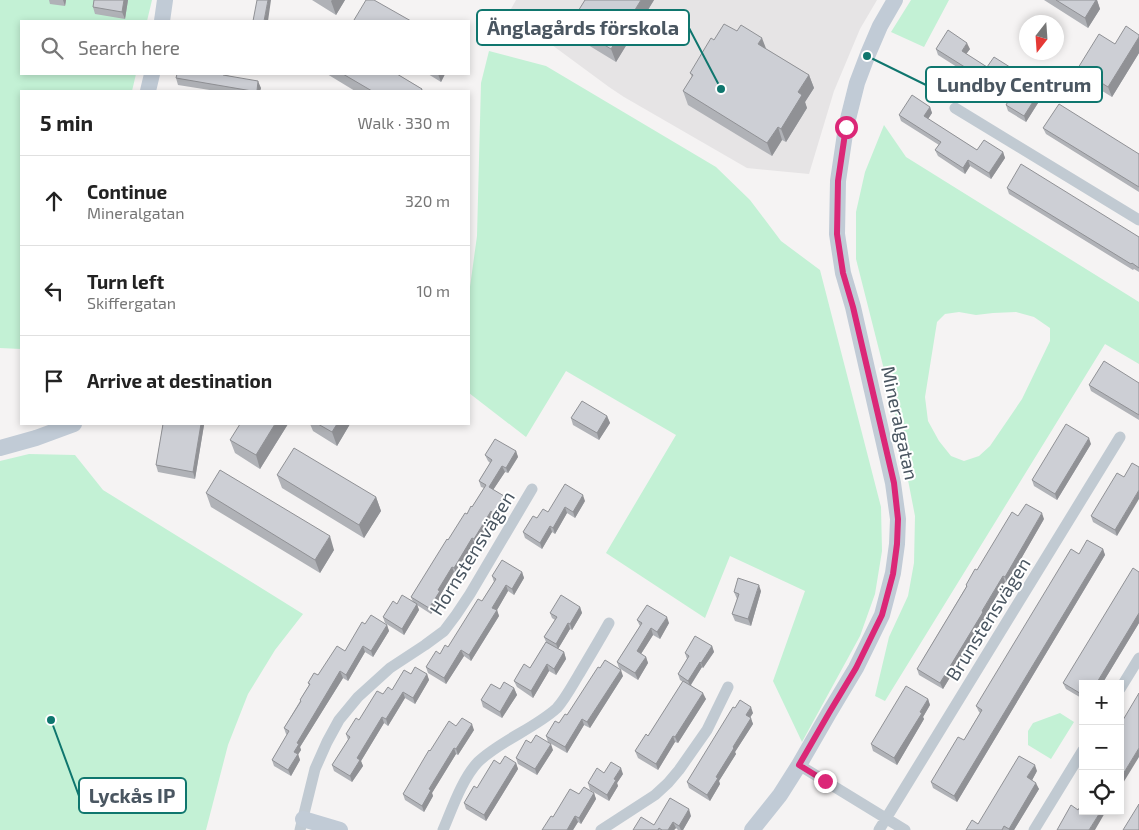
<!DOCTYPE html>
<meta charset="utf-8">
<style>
:root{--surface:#fff;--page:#f6f6f6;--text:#222;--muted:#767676;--line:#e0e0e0}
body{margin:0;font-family:"Exo 2",sans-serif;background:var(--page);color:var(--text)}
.controls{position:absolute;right:15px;bottom:15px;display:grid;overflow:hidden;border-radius:0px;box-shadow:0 2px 8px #0003}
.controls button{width:45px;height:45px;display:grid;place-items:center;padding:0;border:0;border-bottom:1px solid var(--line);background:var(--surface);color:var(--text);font:25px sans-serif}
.compass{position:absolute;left:1019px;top:15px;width:45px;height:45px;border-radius:50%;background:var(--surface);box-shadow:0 2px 8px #0003;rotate:197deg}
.stop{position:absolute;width:15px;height:15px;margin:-11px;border:4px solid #db2777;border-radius:50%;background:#fff}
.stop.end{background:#db2777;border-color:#fff;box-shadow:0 1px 5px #0008}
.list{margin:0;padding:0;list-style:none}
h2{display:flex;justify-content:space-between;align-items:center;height:65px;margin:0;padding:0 20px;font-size:21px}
h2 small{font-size:16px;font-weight:400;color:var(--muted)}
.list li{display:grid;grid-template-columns:32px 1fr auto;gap:15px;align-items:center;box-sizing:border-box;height:90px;padding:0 20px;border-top:1px solid var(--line)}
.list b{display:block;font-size:19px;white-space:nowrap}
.list p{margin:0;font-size:16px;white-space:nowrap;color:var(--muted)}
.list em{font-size:16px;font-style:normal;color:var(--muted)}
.icon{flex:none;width:28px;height:28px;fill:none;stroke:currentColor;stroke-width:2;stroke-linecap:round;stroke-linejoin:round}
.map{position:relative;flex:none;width:1139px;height:830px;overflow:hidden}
.search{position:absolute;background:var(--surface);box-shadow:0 2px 8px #0003;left:20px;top:20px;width:450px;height:55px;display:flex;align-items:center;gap:12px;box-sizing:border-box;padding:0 18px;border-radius:0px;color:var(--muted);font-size:19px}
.panel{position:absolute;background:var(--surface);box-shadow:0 2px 8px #0003;left:20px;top:90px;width:450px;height:335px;border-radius:0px}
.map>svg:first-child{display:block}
.education{fill:#e6e4e5}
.green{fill:#c3f1d5;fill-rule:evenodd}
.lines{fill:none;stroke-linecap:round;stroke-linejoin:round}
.street{stroke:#c1cad2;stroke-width:11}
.secondary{stroke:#c1cbd6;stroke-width:16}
.wall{fill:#b0b2b7}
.shaded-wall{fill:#909195}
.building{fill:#cdcfd5;stroke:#909195}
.route{stroke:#db2777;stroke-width:6}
.labels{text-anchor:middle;stroke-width:4;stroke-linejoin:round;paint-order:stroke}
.street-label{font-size:19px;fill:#4a5661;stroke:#fff}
.leader{fill:none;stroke:#0f766e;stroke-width:2}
.callout-dot{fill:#0f766e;stroke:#fff;stroke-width:2}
.callout{fill:#fff;stroke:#0f766e;stroke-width:2}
.callout-label{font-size:20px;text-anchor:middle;font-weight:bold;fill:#4a5661}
</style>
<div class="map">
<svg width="1139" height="830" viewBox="0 0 1139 830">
<rect width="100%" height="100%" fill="#f5f3f3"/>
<path class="education" d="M516,0H877L860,29L834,91L809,174L747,168L624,97L609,87L552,45L503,23Z"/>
<path class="green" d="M0,0H152L147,21H21V74H136L132,91H21V349L0,348Z
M911,0H949L924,47L891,32Z
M489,51L546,66L716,167L750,200L781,241L820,270L881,507L882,551L875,594L860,636L802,742L773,681L805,591L730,556L705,618L606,553L676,435L566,371L526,437L469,393V294L477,236L481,83Z
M884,125L906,157L1139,302V364L1105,344L885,701L875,696L889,637L908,596L914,563L915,516L895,413L856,259V212L865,172ZM959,312L976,315L993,313L1016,312L1034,317L1050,328V341L1022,399L990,446L979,456L964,461L951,456L939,441L928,421L925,397L937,322L945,314Z
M29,454L75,455L103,490L303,614L275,650L248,694L228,745L206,830H0V461Z
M1060,713L1074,722L1051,759L1028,745V731L1033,723Z"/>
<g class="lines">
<path class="street" d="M955,108L1139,220
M1120,689L1139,658
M799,765L905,830
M300,830L315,769L327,742L339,720L358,697L390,668L425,645L444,631L456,615L470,594L532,489
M443,830C452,809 462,779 478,762C501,740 534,729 557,708C565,699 572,686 578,676C588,659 599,641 609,623
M601,830L655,795L668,783L679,770L707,730L728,687
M879,830L1120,437
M1034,830L1083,750"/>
<path class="secondary" d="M162,21L165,0
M148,91L152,74
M0,448L36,438L74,424
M303,819L340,830
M752,830L780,795L799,765L829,713L856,668L882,615L893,573L897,544L898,519L893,483L853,307L843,273L837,234L838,181L846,127L857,83L868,54L880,26L895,0"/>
</g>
<path class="wall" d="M49,0H66L65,6L50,4Z
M94,0H128L125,19L95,14L93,7Z
M312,0H345L336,15Z
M585,0H654L616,62L575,37L570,24Z
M1044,0H1097L1100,9L1088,28Z
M1139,35V53L1112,97L1081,78L1078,68L1115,44Z
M714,40L766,49L809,75L814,88L805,102L807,108L786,142L782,140L772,156L688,105L683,91L692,77L690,73Z
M936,49H970L966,54L987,67L1015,75L1019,78L1021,84L1019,86L1038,103L1026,122L1008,111L1006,105L1009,100L938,55Z
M227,74V75L261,88L260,91H216L178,85L176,78Z
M327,74H397L422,89L423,91H355Z
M428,74H445L441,82Z
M930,107L932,113L928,119L977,150L1003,152L1005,158L991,179L970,166L965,174L938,156L935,150L939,145L901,121L899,115Z
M1043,128L1139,154V192L1046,134Z
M1007,188L1139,237V272L1134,269L1133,270L1009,194Z
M1139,383V420L1091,391L1089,385Z
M607,416L610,423L599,440L573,425L571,418Z
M163,424H203L204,425L195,479L158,472L156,465Z
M288,424L260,469L235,453L230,440Z
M310,424H350L337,446L313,431Z
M1091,444L1057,500L1034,486L1032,480Z
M516,451L518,457L508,473L505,472L493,490L504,496L506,502L496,519L493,517L476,545L475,544L457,574L454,572L441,594L442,597L431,614L417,605L419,610L404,635L385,623L383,617L397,604L413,602L411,597L448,540L472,507L484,488L481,487L479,481L490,463L488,461L485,455Z
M277,475L376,497L381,511L364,538L282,488Z
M1124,477L1117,536L1093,522L1091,516Z
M206,493L334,550L320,573L211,507Z
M585,501L575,518L567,513L555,534L552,532L542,549L525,538L523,532L537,518L548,512Z
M1044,519L1007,583L1005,582L985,616L986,618L943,689L919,675L917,669L966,587V585L977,570Z
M1103,549L1105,555L957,802L933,788L931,782L964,740L980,713L979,712L976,706L1079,554Z
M522,572L524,578L514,595L508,591L497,610L499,616L471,661L464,656L446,684L428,673L426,667L440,654L448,647L482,601L494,582L492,576Z
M1139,572V623L1102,684H1083V699L1066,689L1063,683Z
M761,591L751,626L735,621L732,614L737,599L734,592Z
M580,607L582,613L572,630L570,629L558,649L564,652L566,659L556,675L549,671L533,698L517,687L514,681L530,668L546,642L544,637L555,620L552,618L550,613Z
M637,620L669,623L660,639L653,635L641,654L646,657L648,663L638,680L619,668L617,662L640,626Z
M365,624L387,625L389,631L373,657L365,652L348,681L343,678L300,747L301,750L298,754L300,760L291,776L274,766L272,760L287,735L286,734L284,728L300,701V700L309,685L308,683L318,675L345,651Z
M712,646L714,652L703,668L702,667L691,685L706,699L678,743L675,742L658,770L638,758L635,751L648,736L683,682L680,680L678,674L687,659L685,653Z
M600,668L623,676L590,728L584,725L567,753L548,742L546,736L567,715Z
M411,674H427L429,680L415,704L405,698L388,726L384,723L361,761L363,766L352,782L334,771L332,765L348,740L346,734L383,694L392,690Z
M514,688L517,695L502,718L483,707L481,700L500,689Z
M928,699L930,705L923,717L924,719L897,765L873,751L871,744Z
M735,708L753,713L750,717L753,724L735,752L736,754L719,781L720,784L710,801L689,788L687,782Z
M456,726L474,730L458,755L456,754L432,793L433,796L424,812L405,800L403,794L430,751Z
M531,743L553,750L537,775L518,764L516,758Z
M516,763L518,769L486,821L466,809L464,803L500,764Z
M1037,771L1032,780L1039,789L1014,830H966L978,824Z
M604,773L623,774L617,783L618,786L609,801L590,790L588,783Z
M594,793L596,799L581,824L578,822L573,830H542L553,817L579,794Z
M691,816L683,830H678L676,828L674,830H633Z"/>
<path class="shaded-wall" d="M63,0H66L65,6Z
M124,0H128L125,19L122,12Z
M268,0H271L268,21H264Z
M332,0H345L336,15L331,1Z
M641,0H654L616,62L611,49Z
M1096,0H1097L1100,9L1088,28L1085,18Z
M1139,37V53L1112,97L1108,87Z
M762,38L767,51L758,44Z
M967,43L970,49L964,57L962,51Z
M438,74H445L441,82Z
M809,75L814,88L805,102L807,108L786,142L781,129L798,92Z
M1019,78L1021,84L1017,90L1015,84Z
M258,81L261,88L260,91H257Z
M1036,97L1038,103L1026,122L1024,116Z
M930,107L932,113L926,122L924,116Z
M778,127L782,140L772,156L767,143Z
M1003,152L1005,158L991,179L989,173Z
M968,160L970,166L965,174L963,168Z
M607,416L610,423L599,440L597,433Z
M201,424H203L204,425L195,479L193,472Z
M275,424H288L260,469L256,455Z
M337,424H350L337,446L332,432Z
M1089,438L1091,444L1057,500L1055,494Z
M516,451L518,457L508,473L506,468Z
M502,466L505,472L491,493L489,487Z
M1139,490V499L1117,536L1115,530Z
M583,495L585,501L575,518L573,512Z
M504,496L506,502L496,519L493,513Z
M376,497L381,511L364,538L359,525Z
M565,507L567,513L555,534L553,528Z
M491,511L493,517L476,545L474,539Z
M1042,513L1044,519L1007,583L1005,577Z
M550,526L552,532L542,549L540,543Z
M330,536L334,550L320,573L315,560Z
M472,538L475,544L457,574L454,568Z
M1103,549L1105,555L957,802L954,796Z
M452,567L454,572L441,594L442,597L431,614L429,608L438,590Z
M522,572L524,578L514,595L512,589Z
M1003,576L1005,582L985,616L986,618L943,689L940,683Z
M506,585L508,591L497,610L499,616L471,661L469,655L492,608Z
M759,585L761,591L751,626L748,619Z
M417,604L419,610L404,635L402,629Z
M580,607L582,613L572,630L570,624Z
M1139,613V623L1102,684H1096Z
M667,617L669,623L660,639L657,632Z
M568,623L570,629L558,649L556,644Z
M387,625L389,631L373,657L371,651Z
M651,628L653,635L639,657L637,651Z
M363,646L365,652L348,681L346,675Z
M712,646L714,652L703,668L701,663Z
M461,650L464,656L446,684L444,678Z
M564,652L566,659L556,675L554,669Z
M646,657L648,663L638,680L635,673Z
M700,662L702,667L690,686L688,681Z
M547,664L549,671L533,698L531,691Z
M621,670L623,676L590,728L587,722Z
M340,671L343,678L300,747L301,750L296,758L294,752L297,743Z
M427,674L429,680L415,704L413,698Z
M514,688L517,695L502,718L500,712Z
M403,692L405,698L388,726L386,719Z
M703,693L706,699L678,743L675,737Z
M928,699L930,705L923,717L924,719L897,765L894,758Z
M751,707L753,713L748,721L746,715Z
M382,717L384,723L361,761L363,766L352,782L350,776L357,758Z
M751,718L753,724L735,752L736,754L719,781L720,784L710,801L707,795L716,777L733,747Z
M582,719L584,725L567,753L565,747Z
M472,724L474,730L458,755L456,749Z
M673,736L675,742L658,770L656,764Z
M551,744L553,750L537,775L535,769Z
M454,748L456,754L432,793L433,796L424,812L422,806L429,789Z
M1139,748V757L1120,788V779Z
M298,754L300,760L291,776L288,770Z
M516,763L518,769L486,821L484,815Z
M1035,765L1037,771L1030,784L1027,777Z
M621,768L623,774L617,783L618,786L609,801L607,795L614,779Z
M1036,783L1039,789L1014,830H1009V829Z
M594,793L596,799L581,824L579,818Z
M689,809L691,816L683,830H681L679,826Z
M1101,811H1106L1095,830H1089Z
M575,816L578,822L573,830H567Z
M673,822L676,828L674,830H668Z"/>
<path class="building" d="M94,0H124L122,12L93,7Z
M257,0H268L264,21H253Z
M366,0H374L411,21H356L354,20Z
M585,0H641L611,49L570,24Z
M1056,0H1096L1085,18Z
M724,24L737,31L741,25L762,38L758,44L809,75L798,92L802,95L781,129L778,127L767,143L683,91L693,75L690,73L711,38L714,40Z
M1126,26L1139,35V37L1108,87L1078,68L1099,34L1115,44Z
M948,30L967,43L962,51L987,67L994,57L1013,69L1010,72L1019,78L1015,84L1036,97L1024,116L1006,105L1011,96L936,49Z
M177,74H223V75L258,81L257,91H252L176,78Z
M343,74H397L422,89L421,91H372Z
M912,95L930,107L924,116L977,150L984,140L1003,152L989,173L968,160L963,168L935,150L941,142L899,115Z
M1059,104L1139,154V187L1043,128Z
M1021,164L1139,237V268L1132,263L1131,264L1007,188Z
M1104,361L1139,383V415L1089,385Z
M582,401L607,416L597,433L571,418Z
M163,424H201L193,472L156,465Z
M240,424H275L256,455L230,440Z
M318,424H337L332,432Z
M1066,424L1089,438L1055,494L1032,480Z
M495,439L516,451L506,468L502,466L489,487L504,496L493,513L491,511L474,539L472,538L454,568L452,567L438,590L440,591L429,608L411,597L447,539L448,540L465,513L467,514L471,506L472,507L486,485L479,481L492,460L485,455Z
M294,448L376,497L359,525L277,475Z
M1132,463L1139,467V490L1115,530L1091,516L1117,473L1124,477Z
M220,470L330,536L315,560L206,493Z
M565,484L583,495L573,512L565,507L553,528L550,526L540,543L523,532L533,516L537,518L543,509L548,512Z
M1026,504L1042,513L1005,577L1003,576L982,611L983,612L940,683L917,669L967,586L966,585L975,569L977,570L1012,512L1018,516Z
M1087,540L1103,549L954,796L931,782L958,737L964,740L982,710L976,706L1071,549L1079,554Z
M502,560L522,572L512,589L506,585L492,608L497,610L469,655L461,650L444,678L426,667L436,651L440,654L445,645L448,647L478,599L482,601L496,579L492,576Z
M1133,568L1139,572V613L1096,684H1083V695L1063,683Z
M738,578L759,585L748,619L732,614L739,594L734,592Z
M402,595L417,604L402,629L383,617L393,601L397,604Z
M561,595L580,607L570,624L568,623L556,644L544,637L557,617L550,613Z
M647,605L667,617L657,632L651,628L637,651L646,657L635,673L617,662L642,623L637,620Z
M371,615L387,625L371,651L363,646L346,675L340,671L297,743L299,744L294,752L298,754L288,770L272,760L289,731L284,728L301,701L300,700L310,684L308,683L314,673L318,675L337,646L345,651L362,622L365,624Z
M695,636L712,646L701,663L700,662L688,681L678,674L689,656L685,653Z
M546,642L564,652L554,669L547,664L531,691L514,681L524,664L530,668Z
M605,660L621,670L587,722L582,719L565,747L546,736L555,721L559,723L565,714L567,715L598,667L600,668Z
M415,667L427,674L413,698L403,692L386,719L382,717L357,758L360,760L350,776L332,765L350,737L346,734L356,718L359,720L377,691L383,694L388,687L392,690L404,670L411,674Z
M683,681L703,693L675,737L673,736L656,764L635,751L646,734L648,736Z
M504,682L514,688L500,712L481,700L491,684L500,689Z
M906,686L928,699L920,712L922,713L894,758L871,744Z
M1139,693V748L1120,779V725Z
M740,700L751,707L746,715L751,718L733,747L734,748L716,777L718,778L707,795L687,782L733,707L735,708Z
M462,718L472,724L456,749L454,748L429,789L431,790L422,806L403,794L429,750L430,751L449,721L456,726Z
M536,735L551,744L535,769L516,758L526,740L531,743Z
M505,756L516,763L484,815L464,803L474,786L477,788L494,760L500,764Z
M1019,756L1035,765L1027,777L1036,783L1009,829L1004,826L1002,830H966L972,820L978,824Z
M611,762L621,768L614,779L616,780L607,795L588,783L597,768L604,773Z
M584,787L594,793L579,818L575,816L567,830H542L551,816L553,817L570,789L579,794Z
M670,798L689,809L679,826L673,822L668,830H662L659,828L658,830H633L641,817L654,825Z
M1083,802V811H1101L1089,830H1057L1071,805L1078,810Z
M1139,804V830H1123Z"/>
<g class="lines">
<path class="route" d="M825,781L799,765L829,713L856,668L882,615L893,574L897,544L898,519L894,483L853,307L843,273L837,234L838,181L846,127"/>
</g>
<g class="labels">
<g class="street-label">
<text transform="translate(900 423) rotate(78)" y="7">Mineralgatan</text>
<text transform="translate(472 553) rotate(-58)" y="7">Hornstensvägen</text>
<text transform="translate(988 619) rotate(-58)" y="7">Brunstensvägen</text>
</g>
</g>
<path class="leader" d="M721 89L689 28M867 56L926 85M51 720L79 796"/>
<g class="callout-dot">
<circle cx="721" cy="89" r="5"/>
<circle cx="867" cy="56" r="5"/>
<circle cx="51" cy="720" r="5"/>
</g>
<g class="callout">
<rect x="477" y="10" width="212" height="35" rx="5"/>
<rect x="926" y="67" width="176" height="35" rx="5"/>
<rect x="79" y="778" width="107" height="35" rx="5"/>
</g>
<g class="callout-label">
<text x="583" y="35">Änglagårds förskola</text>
<text x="1014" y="92">Lundby Centrum</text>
<text x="132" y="803">Lyckås IP</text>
</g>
</svg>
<div class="controls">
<button>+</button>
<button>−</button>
<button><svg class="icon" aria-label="locate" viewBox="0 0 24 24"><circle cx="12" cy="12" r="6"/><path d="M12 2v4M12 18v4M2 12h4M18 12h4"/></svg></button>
</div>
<svg class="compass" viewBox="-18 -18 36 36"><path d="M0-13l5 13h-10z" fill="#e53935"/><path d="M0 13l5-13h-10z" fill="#767676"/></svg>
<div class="stop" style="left:846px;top:127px"></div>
<div class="stop end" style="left:825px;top:781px"></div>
<div class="search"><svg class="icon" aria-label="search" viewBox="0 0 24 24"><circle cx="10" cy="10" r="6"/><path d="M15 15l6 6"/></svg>Search here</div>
<section class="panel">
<h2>5 min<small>Walk · 330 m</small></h2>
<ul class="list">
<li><svg class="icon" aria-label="ahead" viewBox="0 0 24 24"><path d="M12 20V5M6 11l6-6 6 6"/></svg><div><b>Continue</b><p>Mineralgatan</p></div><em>320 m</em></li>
<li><svg class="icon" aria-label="left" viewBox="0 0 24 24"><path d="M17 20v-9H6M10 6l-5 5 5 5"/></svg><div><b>Turn left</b><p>Skiffergatan</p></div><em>10 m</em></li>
<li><svg class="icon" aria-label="arrive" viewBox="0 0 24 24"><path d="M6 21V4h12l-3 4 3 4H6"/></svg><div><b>Arrive at destination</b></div></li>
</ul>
</section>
</div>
